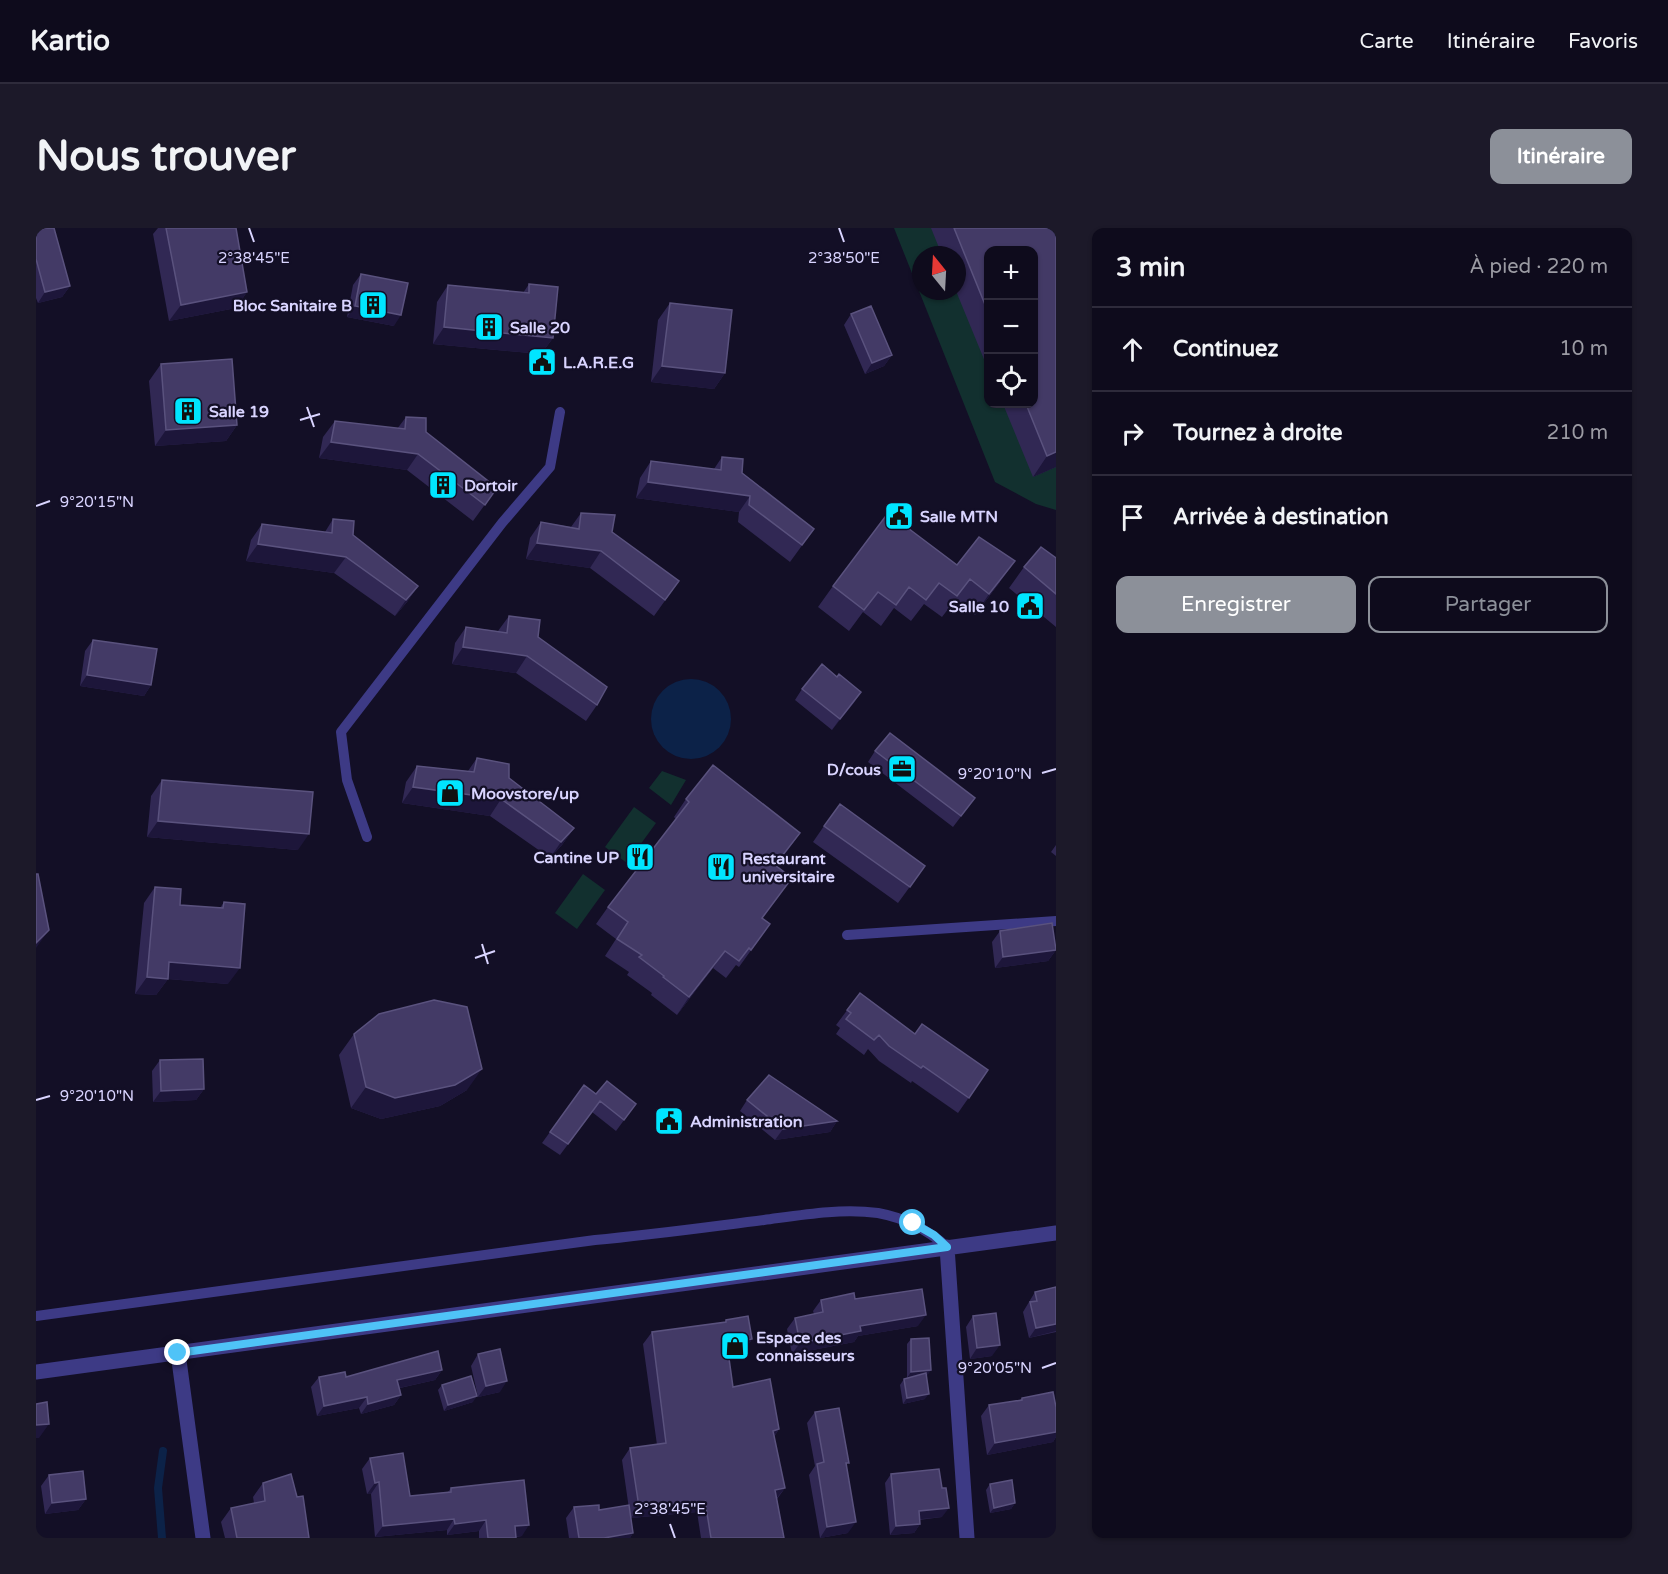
<!DOCTYPE html>
<html lang="fr">
<meta charset="utf-8">
<style>
:root{--surface:#0e0b1c;--page:#1c1929;--text:#f1f3f6;--muted:#9b9ba3;--line:#2e2b3b;--accent:#8c9099}
body{margin:0;font-family:"Varela Round",sans-serif;background:var(--page);color:var(--text)}
.controls{position:absolute;right:18px;top:18px;display:grid;overflow:hidden;border-radius:12px;box-shadow:0 2px 4px #0004}
.controls button{width:54px;height:54px;display:grid;place-items:center;padding:0;border:0;border-bottom:2px solid var(--line);background:var(--surface);color:var(--text);font:30px sans-serif}
.compass{position:absolute;left:876px;top:18px;width:54px;height:54px;border-radius:50%;background:var(--surface);box-shadow:0 2px 4px #0004;rotate:342deg}
.stop{position:absolute;width:18px;height:18px;margin:-14px;border:4px solid #4fc3f7;border-radius:50%;background:#fff}
.stop.end{background:#4fc3f7;border-color:#fff;box-shadow:0 2px 6px #0008}
.list{margin:0;padding:0;list-style:none}
h2{display:flex;justify-content:space-between;align-items:center;height:78px;margin:0;padding:0 24px;font-size:26px}
h2 small{font-size:20px;font-weight:400;color:var(--muted)}
.list li{display:grid;grid-template-columns:39px 1fr auto;gap:18px;align-items:center;box-sizing:border-box;height:84px;padding:0 24px;border-top:2px solid var(--line)}
.list b{display:block;font-size:22px;white-space:nowrap}
.list em{font-size:20px;font-style:normal;color:var(--muted)}
.actions{display:flex;gap:12px;padding:18px 24px}
.actions a{flex:1;padding:14px 0;border:2px solid var(--accent);border-radius:12px;text-align:center;font-size:21px;color:var(--accent)}
.actions .main{background:var(--accent);color:#fff}
.icon{flex:none;width:33px;height:33px;fill:none;stroke:currentColor;stroke-width:2;stroke-linecap:round;stroke-linejoin:round}
.map{position:relative;flex:none;width:1020px;height:1310px;overflow:hidden;border-radius:12px}
header{display:flex;align-items:center;gap:36px;box-sizing:border-box;height:84px;padding:0 30px;background:var(--surface);border-bottom:2px solid var(--line)}
header strong{font-size:28px}
nav{display:flex;gap:33px;margin-inline-start:auto;font-size:21px}
.intro{display:flex;align-items:center;justify-content:space-between;box-sizing:border-box;height:144px;padding:0 36px}
h1{margin:0;font-size:42px}
.button{padding:15px 27px;border-radius:12px;background:var(--accent);color:#fff;font-size:21px;font-weight:700}
main{display:flex;gap:36px;padding:0 36px}
aside{flex:1;background:var(--surface);border-radius:12px;box-shadow:0 2px 4px #0004}
.map>svg:first-child{display:block}
.green{fill:#12302f;fill-rule:evenodd}
.water{fill:#0c2248}
.lines{fill:none;stroke-linecap:round;stroke-linejoin:round}
.stream{stroke:#0c2248;stroke-width:8}
.service{stroke:#3d3a85;stroke-width:10}
.minor{stroke:#3d3a85;stroke-width:15}
.tertiary{stroke:#3d3a85;stroke-width:15}
.wall{fill:#312854}
.shaded-wall{fill:#1d163a}
.building{fill:#433a66;stroke:#5a527e;stroke-width:1.5}
.route{stroke:#4fc3f7;stroke-width:8}
.ticks{fill:none;stroke:#d9d4ff;stroke-width:2}
.labels{text-anchor:middle;stroke-width:4.5;stroke-linejoin:round;paint-order:stroke}
.poi-label{font-size:16px;font-weight:bold;fill:#d9d4ff;stroke:#130f26;text-anchor:start}
.ticks-label{font-size:15px;text-anchor:middle;fill:#d9d4ff;stroke:#130f26;stroke-width:4.5;stroke-linejoin:round;paint-order:stroke}
</style>
<header>
<strong>Kartio</strong>
<nav><a>Carte</a><a>Itinéraire</a><a>Favoris</a></nav>
</header>
<div class="intro"><h1>Nous trouver</h1><a class="button">Itinéraire</a></div>
<main>
<div class="map">
<svg width="1020" height="1310" viewBox="0 0 1020 1310">
<rect width="100%" height="100%" fill="#130f26"/>
<path class="green" d="M858,0H1020V282L1000,276L959,254ZM952,22H998V176H952ZM885,27H921V63H885Z
M626,543L650,552L635,577L613,560Z
M598,579L620,595L591,635L569,619Z
M547,646L569,662L541,701L519,685Z"/>
<path class="water" d="M615 491a40 40 0 1 1 80 0a40 40 0 1 1-80 0Z"/>
<g class="lines">
<path class="stream" d="M126,1310L122,1260L127,1223"/>
<path class="service" d="M331,609L311,552L305,504L466,295L514,239L524,184
M811,707L1020,693
M0,1088L559,1012C615,1007 672,999 728,992C765,987 804,980 842,985C869,990 891,1001 911,1019"/>
<path class="minor" d="M142,1125L167,1310"/>
<path class="tertiary" d="M911,1019L931,1310
M0,1144L1020,1005"/>
</g>
<path class="wall" d="M122,0H200L211,64L200,80L133,93L117,6Z
M895,0H1020V239L997,249L967,176H998L952,22V141L920,63L921,27H906Z
M0,3L34,58L26,69L2,75L0,70Z
M325,46L358,98L311,89L317,57Z
M493,56L517,110L505,126L397,116L401,74L412,57L487,65Z
M634,75L689,145L678,161L615,154L622,92Z
M815,86L856,127L848,138L829,146L808,97Z
M125,136L201,197L190,213L119,218L113,153Z
M370,189L461,260L437,293L371,242L283,230L287,209L299,193L361,201Z
M686,229L778,301L754,334L702,294L703,284L600,270L604,250L615,233L678,241Z
M545,285L576,304L643,353L618,388L554,340L490,331L494,310L505,294L535,299Z
M297,291L382,358L371,374L359,388L298,345L210,333L215,312L226,296L289,304Z
M1020,330V399L973,360L988,339Z
M921,337L964,354L939,387L919,372L906,389L888,376L875,393L858,380L845,398L827,384L813,403L782,379L797,358Z
M473,388L502,409L561,477L550,493L480,445L416,436L419,415L430,399L462,403Z
M57,412L115,457L108,468L44,458L49,423Z
M801,449L825,464L796,502L759,472L766,461Z
M839,523L939,570L917,599L832,534Z
M441,530L473,550L538,600L526,617L514,630L454,588L366,575L370,554L381,538L432,543Z
M126,552L262,622L111,609L115,568Z
M650,571L764,605L740,638L756,650L726,690L734,696L703,739L700,737L690,750L677,740L641,787L615,767L616,765L591,747L593,744L569,728L580,711L560,696L572,679L640,591L638,589Z
M788,598L889,638L862,675L777,614Z
M1020,617V628L1015,624Z
M119,659L144,677L184,680L188,674L192,756L132,751L120,767L99,766L108,675Z
M964,703L1020,722L1012,733L959,740L956,714Z
M824,765L879,806L952,842L922,885L876,853L875,855L843,833L832,821L828,827L800,806L804,800L800,797Z
M318,806L431,862L404,878L345,891L315,880L303,827Z
M124,832L168,861L160,872L117,874L116,843Z
M548,857L560,866L600,876L580,903L556,884L524,927L506,915Z
M711,872L801,893L794,904L739,912L704,883Z
M1020,1059V1104L993,1110L987,1084L999,1064Z
M819,1071L882,1098L822,1108L818,1114L756,1126L751,1101L759,1090L778,1086L777,1083L785,1072Z
M937,1088L956,1128L934,1131L930,1099Z
M690,1092L716,1111L708,1123L692,1126L697,1159L743,1201L738,1209L749,1260L741,1271L748,1310H665L661,1284L595,1290L597,1305L594,1310H533L530,1290L538,1279L563,1282L594,1288L586,1232L594,1220L621,1217L607,1116L616,1104L689,1094Z
M875,1111L895,1142L890,1148L889,1171L867,1176L864,1157L868,1151L871,1150V1116Z
M442,1126L464,1164L442,1169L435,1138Z
M406,1142L399,1152L364,1160L365,1167L358,1177L325,1186L323,1180L281,1188L275,1159L283,1149H310Z
M406,1157L437,1174L408,1183L402,1162Z
M986,1170L1020,1179V1209L1017,1214L951,1227L945,1188L953,1177L984,1172Z
M779,1184L811,1239L812,1305L784,1310L773,1247L779,1238L771,1195Z
M334,1230L374,1268L412,1264L415,1260L486,1308L480,1309V1310H443V1303L411,1307V1302L339,1309L335,1266H331L326,1241Z
M855,1246L906,1289L883,1292L884,1296L878,1305L854,1307L849,1255Z
M13,1247L50,1271L42,1282L9,1286L5,1258Z
M227,1255L273,1310H189L185,1294L195,1280L218,1275L217,1269Z
M954,1256L979,1275L975,1281L954,1285L950,1262Z"/>
<path class="shaded-wall" d="M34,58L26,69L2,75L9,64Z
M211,64L200,80L133,93L145,77Z
M319,78L365,87L358,98L311,89Z
M408,99L517,110L505,126L397,116Z
M856,127L848,138L829,146L836,135Z
M626,138L689,145L678,161L615,154Z
M201,197L190,213L119,218L130,202Z
M295,214L382,226L371,242L283,230Z
M1020,224V239L997,249L1011,228Z
M612,254L714,268L703,284L600,270Z
M501,315L565,323L554,340L490,331Z
M222,316L310,329L298,345L210,333Z
M979,333L964,354L939,387L953,366Z
M382,358L371,374L359,388L370,372Z
M427,419L491,428L480,445L416,436Z
M51,447L115,457L108,468L44,458Z
M825,464L818,475L796,502L804,491Z
M377,559L465,571L454,588L366,575Z
M122,593L273,606L262,622L111,609Z
M538,600L526,617L514,630L525,614Z
M764,605L752,622L727,654L739,637Z
M13,702L0,720V715Z
M1020,722L1012,733L959,740L967,729Z
M689,723L677,740L641,787L653,769Z
M133,734L204,740L192,756L121,750Z
M111,749L132,751L120,767L99,766Z
M446,841L431,862L404,878L345,891L315,880L330,859Z
M168,861L160,872L117,874L125,863Z
M801,893L794,904L739,912L747,901Z
M890,1087L882,1098L822,1108L818,1114L756,1126L764,1115L824,1098Z
M1020,1096V1103L993,1110L1000,1100Z
M716,1111L708,1123L683,1128L691,1116Z
M964,1117L956,1128L934,1131L941,1120Z
M406,1142L399,1152L354,1162L361,1152Z
M895,1142L891,1148L871,1150L875,1144Z
M471,1153L464,1164L442,1169L450,1158Z
M893,1166L889,1171L867,1176L871,1170Z
M365,1167L358,1177L325,1186L332,1176Z
M441,1168L437,1174L408,1183L412,1177Z
M331,1169L323,1180L281,1188L288,1178Z
M13,1196L3,1210H0V1197Z
M743,1201L735,1213L737,1203Z
M1020,1204V1209L1017,1214L951,1227L959,1215Z
M343,1254L335,1266H331L339,1255Z
M749,1260L740,1271L739,1262Z
M50,1271L42,1282L9,1286L16,1275Z
M669,1273L661,1284L595,1290L603,1279Z
M979,1275L975,1281L954,1285L958,1280Z
M913,1280L906,1289L876,1292L883,1283Z
M418,1291L411,1302L339,1309L347,1298Z
M450,1292L443,1303L411,1307L419,1296Z
M820,1294L812,1305L784,1310L791,1299Z
M884,1296L878,1305L854,1307L860,1298Z
M493,1297L486,1308L471,1309L479,1298Z
M597,1305L594,1310H568Z"/>
<path class="building" d="M9,0H18L34,58L9,64L0,31V3Z
M130,0H200L211,64L145,77Z
M918,0H1020V224L1011,228L990,176H998V22H952V84Z
M325,46L372,55L365,87L319,78Z
M493,56L522,59L517,110L408,99L412,57L493,65Z
M634,75L696,82L689,145L626,138Z
M835,78L856,127L836,135L815,86Z
M196,131L201,197L130,202L125,136Z
M370,189L390,190V204L461,260L449,277L382,226L295,214L299,193L369,201Z
M686,229L707,231L706,245L778,301L766,317L713,277L714,268L612,254L615,233L685,242Z
M545,285L579,287L576,304L643,353L629,372L565,323L501,315L505,294L543,301Z
M852,285L921,337L943,309L979,333L953,366L934,351L921,368L903,355L890,372L873,359L860,377L842,364L828,382L797,358Z
M297,291L318,293L317,307L382,358L370,372L310,329L222,316L226,296L296,305Z
M1005,319L1020,330V366L988,339Z
M473,388L504,392L502,409L571,459L561,477L491,428L427,419L430,399L471,405Z
M57,412L121,421L115,457L51,447Z
M786,436L801,449L803,446L825,464L804,491L766,461Z
M854,505L939,570L925,588L839,523Z
M441,530L473,536V550L538,600L525,614L465,571L377,559L381,538L438,544Z
M677,537L764,605L739,637L756,650L726,690L734,696L715,722L713,720L703,733L689,723L653,769L627,749L628,748L603,729L606,727L581,711L592,694L572,679L653,574L650,571Z
M126,552L277,564L273,606L122,593Z
M804,576L889,638L874,659L788,598Z
M0,646H2L13,702L0,715Z
M119,659L145,661L144,677L187,680L188,674L209,676L204,740L133,734L132,751L111,749Z
M1016,695L1020,722L967,729L964,703Z
M824,765L879,806L886,796L952,842L933,870L887,838L885,840L853,818L843,807L838,812L810,791L815,785L811,782Z
M398,772L431,779L446,841L419,857L359,870L330,859L318,806L343,786Z
M167,831L168,861L125,863L124,832Z
M733,847L801,893L747,901L711,872Z
M571,853L600,876L588,892L564,873L532,916L514,904L548,857L560,866Z
M1020,1059V1096L1000,1100L994,1074L1001,1073L999,1064Z
M886,1061L890,1087L824,1098L825,1103L764,1115L759,1090L787,1084L785,1072L818,1065L819,1071Z
M960,1085L964,1117L941,1120L937,1088Z
M712,1088L716,1111L691,1116L697,1159L734,1151L743,1201L737,1203L749,1260L739,1262L748,1310H675L669,1273L603,1279L594,1220L630,1215L616,1104L690,1094V1092Z
M893,1110L895,1142L875,1144V1111Z
M464,1121L471,1153L450,1158L442,1126Z
M402,1123L406,1142L361,1152L365,1167L332,1176L331,1169L288,1178L283,1149L309,1144L310,1149Z
M890,1145L893,1166L871,1170L868,1151Z
M435,1148L441,1168L412,1177L406,1157Z
M1017,1164L1020,1179V1204L959,1215L953,1177L986,1172V1170Z
M11,1174L13,1196L0,1197V1176Z
M803,1180L813,1235H810L820,1294L791,1299L781,1236L788,1234L779,1184Z
M367,1225L374,1268L415,1264V1260L488,1252L493,1297L479,1298L480,1310H452L450,1292L419,1296L418,1291L347,1298L343,1254L339,1255L334,1230Z
M903,1241L906,1260H910L913,1280L883,1283L884,1296L860,1298L855,1246Z
M47,1243L50,1271L16,1275L13,1247Z
M255,1246L261,1269L267,1268L273,1310H201L195,1280L229,1273L227,1255Z
M976,1252L979,1275L958,1280L954,1256Z
M563,1277V1282L593,1277L597,1305L568,1310H543L538,1279Z"/>
<g class="lines">
<path class="route" d="M142,1125L911,1019L898,1007L877,995"/>
</g>
<path class="ticks" d="M213,0L218,14M803,0L808,14M271,179L278,199M264,192L284,186M0,278L14,273M1006,545L1020,541M446,716L452,736M439,730L459,723M0,872L14,868M1006,1140L1020,1135M634,1296L639,1310"/>
<defs>
<g id="building-square" transform="scale(1.5)"><rect x="-9" y="-9" width="18" height="18" rx="4" fill="#00e5ff" stroke="#130f26"/><path d="M-4-6H4V6H1V3H-1V6H-4ZM-2.5-4.3h1.7v1.8h-1.7ZM.8-4.3h1.7v1.8H.8ZM-2.5-1h1.7V.8h-1.7ZM.8-1h1.7V.8H.8Z" fill="#111"/></g>
<g id="civic-square" transform="scale(1.5)"><rect x="-9" y="-9" width="18" height="18" rx="4" fill="#00e5ff" stroke="#130f26"/><path d="M-.6-6.5H3V-4.5H.6V-3L4-1V1h2V6H-6V1h2V-1L-.6-3ZM-1.2 2.5V6h2.4V2.5Z" fill="#111"/></g>
<g id="office-square" transform="scale(1.5)"><rect x="-9" y="-9" width="18" height="18" rx="4" fill="#00e5ff" stroke="#130f26"/><path d="M-6-3h4V-5.5h4V-3h4V5H-6ZM-1-4.5V-3h2v-1.5ZM-6 0V1H6V0Z" fill="#111"/></g>
<g id="shop-square" transform="scale(1.5)"><rect x="-9" y="-9" width="18" height="18" rx="4" fill="#00e5ff" stroke="#130f26"/><path d="M-5-2.5h2.3a2.7 3.5 0 0 1 5.4 0H5L5.5 6h-11ZM-1.5-2.5h3a1.5 2.3 0 0 0-3 0Z" fill="#111"/></g>
<g id="restaurant-square" transform="scale(1.5)"><rect x="-9" y="-9" width="18" height="18" rx="4" fill="#00e5ff" stroke="#130f26"/><path d="M-5-6h1v4h1v-4h1v4h1v-4h1v5L-1.5 .5V6h-2V.5L-5-1ZM5-6V6H3V1.5H1.5Q1.5-4 5-6Z" fill="#111"/></g>
</defs>
<g fill-rule="evenodd">
<use href="#building-square" x="337" y="77"/>
<use href="#building-square" x="453" y="99"/>
<use href="#civic-square" x="506" y="134"/>
<use href="#building-square" x="152" y="183"/>
<use href="#building-square" x="407" y="257"/>
<use href="#civic-square" x="863" y="288"/>
<use href="#civic-square" x="994" y="378"/>
<use href="#office-square" x="866" y="541"/>
<use href="#shop-square" x="414" y="565"/>
<use href="#restaurant-square" x="604" y="629"/>
<use href="#restaurant-square" x="685" y="639"/>
<use href="#civic-square" x="633" y="893"/>
<use href="#shop-square" x="699" y="1118"/>
</g>
<g class="labels">
<g class="poi-label">
<text x="316" y="83" text-anchor="end">Bloc Sanitaire B</text>
<text x="474" y="105">Salle 20</text>
<text x="527" y="140">L.A.R.E.G</text>
<text x="173" y="189">Salle 19</text>
<text x="428" y="263">Dortoir</text>
<text x="884" y="294">Salle MTN</text>
<text x="973" y="384" text-anchor="end">Salle 10</text>
<text x="845" y="547" text-anchor="end">D/cous</text>
<text x="435" y="571">Moovstore/up</text>
<text x="583" y="635" text-anchor="end">Cantine UP</text>
<text x="706" y="636">Restaurant<tspan x="706" dy="18">universitaire</tspan></text>
<text x="654" y="899">Administration</text>
<text x="720" y="1115">Espace des<tspan x="720" dy="18">connaisseurs</tspan></text>
</g>
</g>
<g class="ticks-label">
<text x="218" y="35">2°38'45"E</text>
<text x="808" y="35">2°38'50"E</text>
<text x="61" y="279">9°20'15"N</text>
<text x="959" y="551">9°20'10"N</text>
<text x="61" y="873">9°20'10"N</text>
<text x="959" y="1145">9°20'05"N</text>
<text x="634" y="1286">2°38'45"E</text>
</g>
</svg>
<div class="controls">
<button>+</button>
<button>−</button>
<button><svg class="icon" aria-label="locate" viewBox="0 0 24 24"><circle cx="12" cy="12" r="6"/><path d="M12 2v4M12 18v4M2 12h4M18 12h4"/></svg></button>
</div>
<svg class="compass" viewBox="-18 -18 36 36"><path d="M0-13l5 13h-10z" fill="#e53935"/><path d="M0 13l5-13h-10z" fill="#9b9ba3"/></svg>
<div class="stop" style="left:877px;top:995px"></div>
<div class="stop end" style="left:142px;top:1125px"></div>
</div>
<aside>
<h2>3 min<small>À pied · 220 m</small></h2>
<ul class="list">
<li><svg class="icon" aria-label="ahead" viewBox="0 0 24 24"><path d="M12 20V5M6 11l6-6 6 6"/></svg><div><b>Continuez</b></div><em>10 m</em></li>
<li><svg class="icon" aria-label="right" viewBox="0 0 24 24"><path d="M7 20v-9h11M14 6l5 5-5 5"/></svg><div><b>Tournez à droite</b></div><em>210 m</em></li>
<li><svg class="icon" aria-label="arrive" viewBox="0 0 24 24"><path d="M6 21V4h12l-3 4 3 4H6"/></svg><div><b>Arrivée à destination</b></div></li>
</ul>
<div class="actions"><a class="main">Enregistrer</a><a>Partager</a></div>
</aside>
</main>
